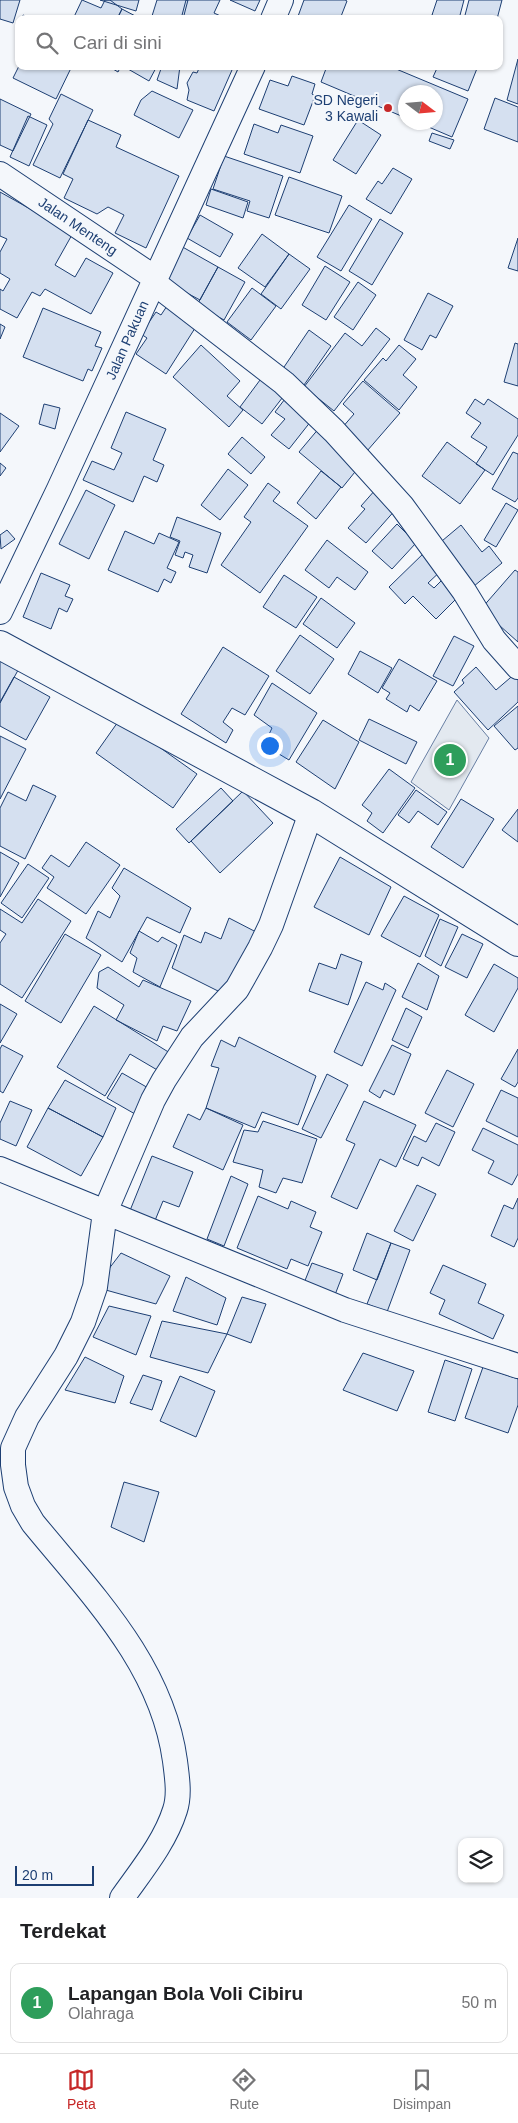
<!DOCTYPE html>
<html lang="id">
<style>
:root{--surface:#fff;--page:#f2f2f2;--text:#202124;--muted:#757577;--line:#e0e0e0;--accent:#c62828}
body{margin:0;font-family:Arial,sans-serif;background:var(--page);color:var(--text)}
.controls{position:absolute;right:15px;bottom:15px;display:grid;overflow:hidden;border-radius:10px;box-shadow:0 1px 4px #0004}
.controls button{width:45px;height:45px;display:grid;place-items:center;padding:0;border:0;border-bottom:1px solid var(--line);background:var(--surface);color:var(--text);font:25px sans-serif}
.compass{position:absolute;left:398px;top:85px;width:45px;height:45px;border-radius:50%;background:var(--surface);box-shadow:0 1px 4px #0004;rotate:106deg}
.scale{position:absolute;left:15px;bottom:12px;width:79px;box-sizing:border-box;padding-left:5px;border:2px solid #1d3f73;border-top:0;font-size:14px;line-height:18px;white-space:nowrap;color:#1d3f73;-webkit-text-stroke:4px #f4f7fb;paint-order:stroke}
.you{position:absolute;left:269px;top:745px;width:18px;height:18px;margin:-12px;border:4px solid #fff;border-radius:50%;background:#1a73e8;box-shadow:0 0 0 8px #1a73e833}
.badge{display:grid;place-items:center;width:32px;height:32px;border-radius:50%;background:var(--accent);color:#fff;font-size:16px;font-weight:700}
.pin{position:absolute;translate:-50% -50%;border:2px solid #fff;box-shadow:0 1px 5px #0006}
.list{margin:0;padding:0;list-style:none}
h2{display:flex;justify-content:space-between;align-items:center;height:65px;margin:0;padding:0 20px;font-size:21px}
h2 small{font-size:16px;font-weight:400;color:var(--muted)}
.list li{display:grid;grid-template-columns:32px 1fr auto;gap:15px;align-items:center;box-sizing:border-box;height:80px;margin:0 10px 10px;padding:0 10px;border:1px solid var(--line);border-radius:10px}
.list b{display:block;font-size:19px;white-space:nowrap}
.list p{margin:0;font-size:16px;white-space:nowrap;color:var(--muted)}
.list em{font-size:16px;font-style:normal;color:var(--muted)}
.icon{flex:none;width:28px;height:28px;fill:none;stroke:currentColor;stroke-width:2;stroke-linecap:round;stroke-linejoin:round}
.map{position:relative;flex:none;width:518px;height:1898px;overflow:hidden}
.search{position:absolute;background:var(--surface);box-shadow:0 1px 4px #0004;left:15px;right:15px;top:15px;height:55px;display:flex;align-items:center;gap:12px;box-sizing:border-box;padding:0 18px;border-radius:10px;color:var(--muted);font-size:19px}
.sheet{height:155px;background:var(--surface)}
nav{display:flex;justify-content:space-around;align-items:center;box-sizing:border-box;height:70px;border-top:1px solid var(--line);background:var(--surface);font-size:14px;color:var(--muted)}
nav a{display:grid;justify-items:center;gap:2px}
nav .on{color:var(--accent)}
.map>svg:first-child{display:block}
.garden{fill:#e3e9f0;stroke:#687fa3}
.building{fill:#d5e0f0;stroke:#1d3f73}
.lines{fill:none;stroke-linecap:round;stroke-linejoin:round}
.minor-casing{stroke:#1d3f73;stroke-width:26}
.secondary-casing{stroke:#1d3f73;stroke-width:30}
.minor{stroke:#f4f7fb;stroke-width:24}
.secondary{stroke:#f4f7fb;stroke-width:28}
.poi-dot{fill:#c62828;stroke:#f4f7fb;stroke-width:2}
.labels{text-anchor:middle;stroke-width:4;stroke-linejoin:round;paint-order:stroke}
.poi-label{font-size:14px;fill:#1d3f73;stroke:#f4f7fb;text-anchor:end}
.street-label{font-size:14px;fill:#1d3f73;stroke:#f4f7fb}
</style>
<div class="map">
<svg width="518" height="1898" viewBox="0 0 518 1898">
<rect width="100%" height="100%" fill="#f4f7fb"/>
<path class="garden" d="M457,700L489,738L449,810L411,782Z"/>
<path class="building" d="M0,0H20L13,23L0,19Z
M82,0L101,8L105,0H110L122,9L117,19H73Z
M100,0H139L136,11Z
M157,0H188L183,19H163L152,16Z
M186,0H220L214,13L227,19H181Z
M230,0H260L255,11Z
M304,0H345L347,1L340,19H297Z
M437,0H464L459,19H444L432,15Z
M469,0H502L497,19H464Z
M122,9L141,19H117Z
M23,15L35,19H22Z
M518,59V104L507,100Z
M19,66H72L56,99L13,78Z
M108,66H121L118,72Z
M129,66H157L149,81L128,69Z
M162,66H180L177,89L157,80Z
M200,66H223L232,70L214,111L187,100L189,90L187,83L193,72L197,73Z
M327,66H389L468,99L452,137L417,122H436V92H406V118L321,82Z
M438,66H478L468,91L433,77Z
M292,76L315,84L312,94L315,96L304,125L259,109L270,80L288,86Z
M152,91L193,110L179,138L134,115L141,100Z
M61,94L93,110L60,178L33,165L53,124L49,119Z
M495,98L518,107V142L484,129Z
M0,99L31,114L13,151L0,145Z
M28,116L47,125L29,166L10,157Z
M88,120L121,135L116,147L179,176L146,248L115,233L124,215L108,207L97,214L64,198L73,179L63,174Z
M358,120L381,135L356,174L333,160Z
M254,124L278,133L281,125L313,136L300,173L244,154Z
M432,133L454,140L450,149L429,141Z
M224,156L283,176L269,218L247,211L250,201L213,189Z
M393,168L412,179L391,214L366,199L378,181L382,184Z
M289,177L342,196L329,233L275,215Z
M211,189L248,202L243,218L206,205Z
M0,192L73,233L55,265L75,277L86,258L113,273L91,314L45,289L40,296L32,292L17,318L0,309V289L3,291L10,279L0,273V252L7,239L0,236Z
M349,205L372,219L341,271L317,257Z
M200,215L233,234L220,257L187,238Z
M380,219L403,233L372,285L349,271Z
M262,234L289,254L265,287L238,268Z
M518,238V271L508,268Z
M179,245L218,267L200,300L161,279Z
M289,254L310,269L281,309L261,294Z
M325,266L350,282L326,320L302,305Z
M218,267L245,282L224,320L197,305Z
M358,282L376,295L353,330L334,317Z
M252,288L276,306L251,340L227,322Z
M428,293L453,306L436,338L430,335L422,350L404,340Z
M171,300L197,325L166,374L136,354L147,338L141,334L156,312L161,315Z
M43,308L101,332L95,346L102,348L92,371L88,369L83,381L23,357Z
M0,324L5,327L0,339Z
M376,328L390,339L334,411L304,387L345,333L362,346Z
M309,330L331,346L304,385L282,370Z
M515,343L518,344V386L504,382Z
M201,345L240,381L227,396L243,410L229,427L173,377Z
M399,345L416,359L403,375L417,387L399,410L364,380L383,358L386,361Z
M263,376L286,393L262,424L240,407Z
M363,381L400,413L367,451L341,429L354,414L343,404Z
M288,395L315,416L289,449L271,435L285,419L275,412Z
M475,399L484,405L488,399L518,419V435L493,475L476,464L487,447L471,437L481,423L466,413Z
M44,404L60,408L55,429L39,424Z
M126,412L166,429L153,460L164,465L157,482L144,476L133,502L83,480L92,461L114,470L122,453L111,448Z
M0,413L19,426L0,452Z
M320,427L363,462L342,488L299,452Z
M242,437L265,457L251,474L228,454Z
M447,442L485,470L460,504L422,476Z
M513,452L518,454V498L515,502L492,489Z
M0,463L6,468L0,476Z
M228,469L248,485L220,520L201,505Z
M321,471L341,487L316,519L297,503Z
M268,483L280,492L273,501L308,526L260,593L221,565L251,522L244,517Z
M376,489L397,508L366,543L348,528L365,509L361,506Z
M86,490L115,505L89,559L59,544Z
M506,503L518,510L496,547L484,540Z
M177,517L221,533L207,573L189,567L193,555L185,552L183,558L175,555L180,541L170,537Z
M397,524L416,543L392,569L372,551Z
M461,525L482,552L489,546L502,563L468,591L436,546Z
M7,530L15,539L1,549L0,535Z
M125,531L154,544L159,533L179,542L167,568L176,572L171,583L164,579L158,592L108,570Z
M327,540L368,572L355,590L337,577L329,588L305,570Z
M427,550L444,568L428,583L434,588L447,575L463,592L436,619L413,596L405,604L389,587Z
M515,570L518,572V642L481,609Z
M41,573L70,585L65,596L73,599L67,612L59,608L51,629L23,617Z
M284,575L317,597L296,628L263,607Z
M321,598L355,623L337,648L303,624Z
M300,635L334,659L310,694L276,671Z
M454,636L474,646L453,686L433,676Z
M223,647L269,676L245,715L232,708L223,722L233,730L226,743L181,714Z
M360,651L392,668L378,693L348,674Z
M0,654L22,663L0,703Z
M399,659L437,681L419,711L410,705L407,712L386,699L390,693L382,688Z
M476,667L496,690L517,672L518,673V702L488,730L454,692L464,683L462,680Z
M14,677L50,697L26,740L0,726V702Z
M272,683L317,713L289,760L264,745L272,728L254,715Z
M518,706V748L515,750L494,726Z
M120,719L197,774L173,808L96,753Z
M369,719L417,742L406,764L359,740Z
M323,720L359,742L335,789L296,762Z
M0,736L26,749L0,799Z
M389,769L415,788L383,833L367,821L372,813L362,805Z
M33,785L56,796L25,859L0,846V808L8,792L26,801Z
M221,788L233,801L189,843L176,829Z
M416,790L447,812L438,825L418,811L409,823L398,815Z
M243,791L273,823L220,873L191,841Z
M461,799L494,819L463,868L431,847Z
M518,809V842L502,830Z
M86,842L120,865L86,914L47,888L54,877L42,868L51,855L69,867Z
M0,852L19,863L0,897Z
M340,857L391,887L369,935L314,907Z
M28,864L49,878L22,918L1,903Z
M124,868L191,908L180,933L147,917L122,962L86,938L98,911L110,918L120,896L112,888Z
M404,896L439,915L420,957L381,936Z
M38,899L71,921L22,998L0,984V943L6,934L0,930V909L22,923Z
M229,918L258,933L228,996L172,968L184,935L201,943L205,932L221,939Z
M440,919L458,927L441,966L425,956Z
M139,931L158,942L162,937L177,945L160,987L133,972L137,958L130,953Z
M65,934L101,955L61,1023L25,1001Z
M462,934L483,944L467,978L445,967Z
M341,954L362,962L348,1005L309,991L319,963L336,969Z
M418,963L439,976L427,1010L402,997Z
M494,964L518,978V988L494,1032L465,1015Z
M108,967L139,987L143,980L191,1001L177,1031L163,1026L157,1041L116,1020L124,1005L97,988L99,972Z
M366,982L383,990L385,983L396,990L362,1066L334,1052Z
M0,1004L17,1014L0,1043Z
M94,1006L170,1053L159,1071L130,1054L105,1096L57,1067Z
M406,1008L422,1017L408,1048L392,1040Z
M239,1037L316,1076L298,1125L262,1112L255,1128L206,1108L219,1068L211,1066L221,1040L235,1047Z
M2,1045L23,1056L3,1093L0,1091V1049Z
M392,1045L411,1054L394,1095L384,1090L380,1098L369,1091Z
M518,1049V1082L515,1087L501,1079Z
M447,1070L474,1084L453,1127L425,1113Z
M122,1073L150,1089L135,1114L107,1098Z
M327,1074L348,1085L321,1138L302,1129Z
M65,1080L116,1108L103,1137L48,1108Z
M501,1090L518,1098V1137L486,1121Z
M10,1101L32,1110L16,1146L0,1139V1123Z
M364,1101L416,1125L396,1167L380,1159L357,1209L331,1197L355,1144L346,1140Z
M48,1108L103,1137L81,1176L27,1147Z
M206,1108L243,1125L223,1170L173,1147L188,1114L200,1120Z
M263,1121L317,1139L302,1183L283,1178L276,1193L259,1187L263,1170L233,1162L244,1130L258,1132Z
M436,1123L455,1132L439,1166L422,1157L418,1166L403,1159L414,1136L426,1142Z
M483,1128L518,1145V1174L512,1185L488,1173L494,1161L472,1150Z
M152,1156L193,1172L179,1207L163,1201L154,1223L129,1213Z
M231,1176L248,1184L224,1246L207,1239Z
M417,1185L436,1194L413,1241L394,1231Z
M258,1196L288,1209L291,1201L316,1212L310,1227L322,1232L308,1266L291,1259L287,1269L237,1248Z
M518,1198V1238L514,1247L491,1236L504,1205L513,1209Z
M367,1233L391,1243L377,1280L353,1270Z
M391,1243L410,1250L387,1312L367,1304Z
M121,1253L170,1276L156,1304L95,1287Z
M312,1263L343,1274L333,1300L302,1288Z
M443,1265L486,1284L478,1303L504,1315L493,1339L439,1314L445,1300L430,1293Z
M186,1277L226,1298L217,1325L173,1311Z
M242,1297L266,1304L251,1343L227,1334Z
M109,1306L151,1316L136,1355L93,1337Z
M162,1321L227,1334L208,1373L150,1357Z
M363,1353L414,1371L397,1411L343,1390Z
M85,1357L124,1376L115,1403L65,1390Z
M445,1360L472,1369L455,1421L428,1412Z
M483,1367L518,1379V1405L508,1433L465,1418Z
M143,1375L162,1381L152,1410L130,1403Z
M180,1376L215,1391L196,1437L160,1421Z
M124,1482L159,1492L144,1542L111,1527Z"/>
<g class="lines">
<g class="minor-casing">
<path id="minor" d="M273,19L281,0
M0,174L155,278
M153,282L284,383L334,431L402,506L464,591L494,640L518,667
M0,612L59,489L253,66
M0,1169L345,1310L518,1366
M122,1898C141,1871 165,1842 175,1810C180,1795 177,1777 175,1761C162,1665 92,1595 33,1523L23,1506L16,1487L13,1465V1448L27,1417L66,1356L83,1322L95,1287L105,1212L153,1100L164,1080L192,1037L237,989L260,948L271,925L311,813"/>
</g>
<g class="secondary-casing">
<path id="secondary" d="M0,645L311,813L518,942"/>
</g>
<use href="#minor" class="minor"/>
<use href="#secondary" class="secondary"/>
</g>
<circle class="poi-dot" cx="388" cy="108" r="5"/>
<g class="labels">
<g class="poi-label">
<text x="378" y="105">SD Negeri<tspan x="378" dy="16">3 Kawali</tspan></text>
</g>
<g class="street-label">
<text transform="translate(78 226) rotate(34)" y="5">Jalan Menteng</text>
<text transform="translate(127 340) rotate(-66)" y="5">Jalan Pakuan</text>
</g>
</g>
</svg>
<div class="controls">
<button><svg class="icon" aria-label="layers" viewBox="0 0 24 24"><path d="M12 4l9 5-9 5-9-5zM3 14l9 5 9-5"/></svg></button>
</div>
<svg class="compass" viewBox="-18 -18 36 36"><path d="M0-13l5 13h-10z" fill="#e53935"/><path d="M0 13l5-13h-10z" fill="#757577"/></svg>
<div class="scale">20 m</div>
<div class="you"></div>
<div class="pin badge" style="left:450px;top:760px;background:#2e9e5b">1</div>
<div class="search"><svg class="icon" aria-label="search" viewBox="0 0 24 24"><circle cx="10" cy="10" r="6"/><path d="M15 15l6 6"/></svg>Cari di sini</div>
</div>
<section class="sheet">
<h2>Terdekat<small></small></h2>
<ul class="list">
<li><span class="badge" style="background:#2e9e5b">1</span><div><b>Lapangan Bola Voli Cibiru</b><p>Olahraga</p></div><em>50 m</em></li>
</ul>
</section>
<nav>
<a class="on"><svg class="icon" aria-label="map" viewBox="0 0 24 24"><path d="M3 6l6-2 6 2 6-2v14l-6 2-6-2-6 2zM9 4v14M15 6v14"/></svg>Peta</a>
<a><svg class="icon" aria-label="directions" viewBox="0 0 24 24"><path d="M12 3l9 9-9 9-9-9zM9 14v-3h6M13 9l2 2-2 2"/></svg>Rute</a>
<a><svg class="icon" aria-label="saved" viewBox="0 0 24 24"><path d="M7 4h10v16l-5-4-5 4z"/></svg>Disimpan</a>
</nav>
